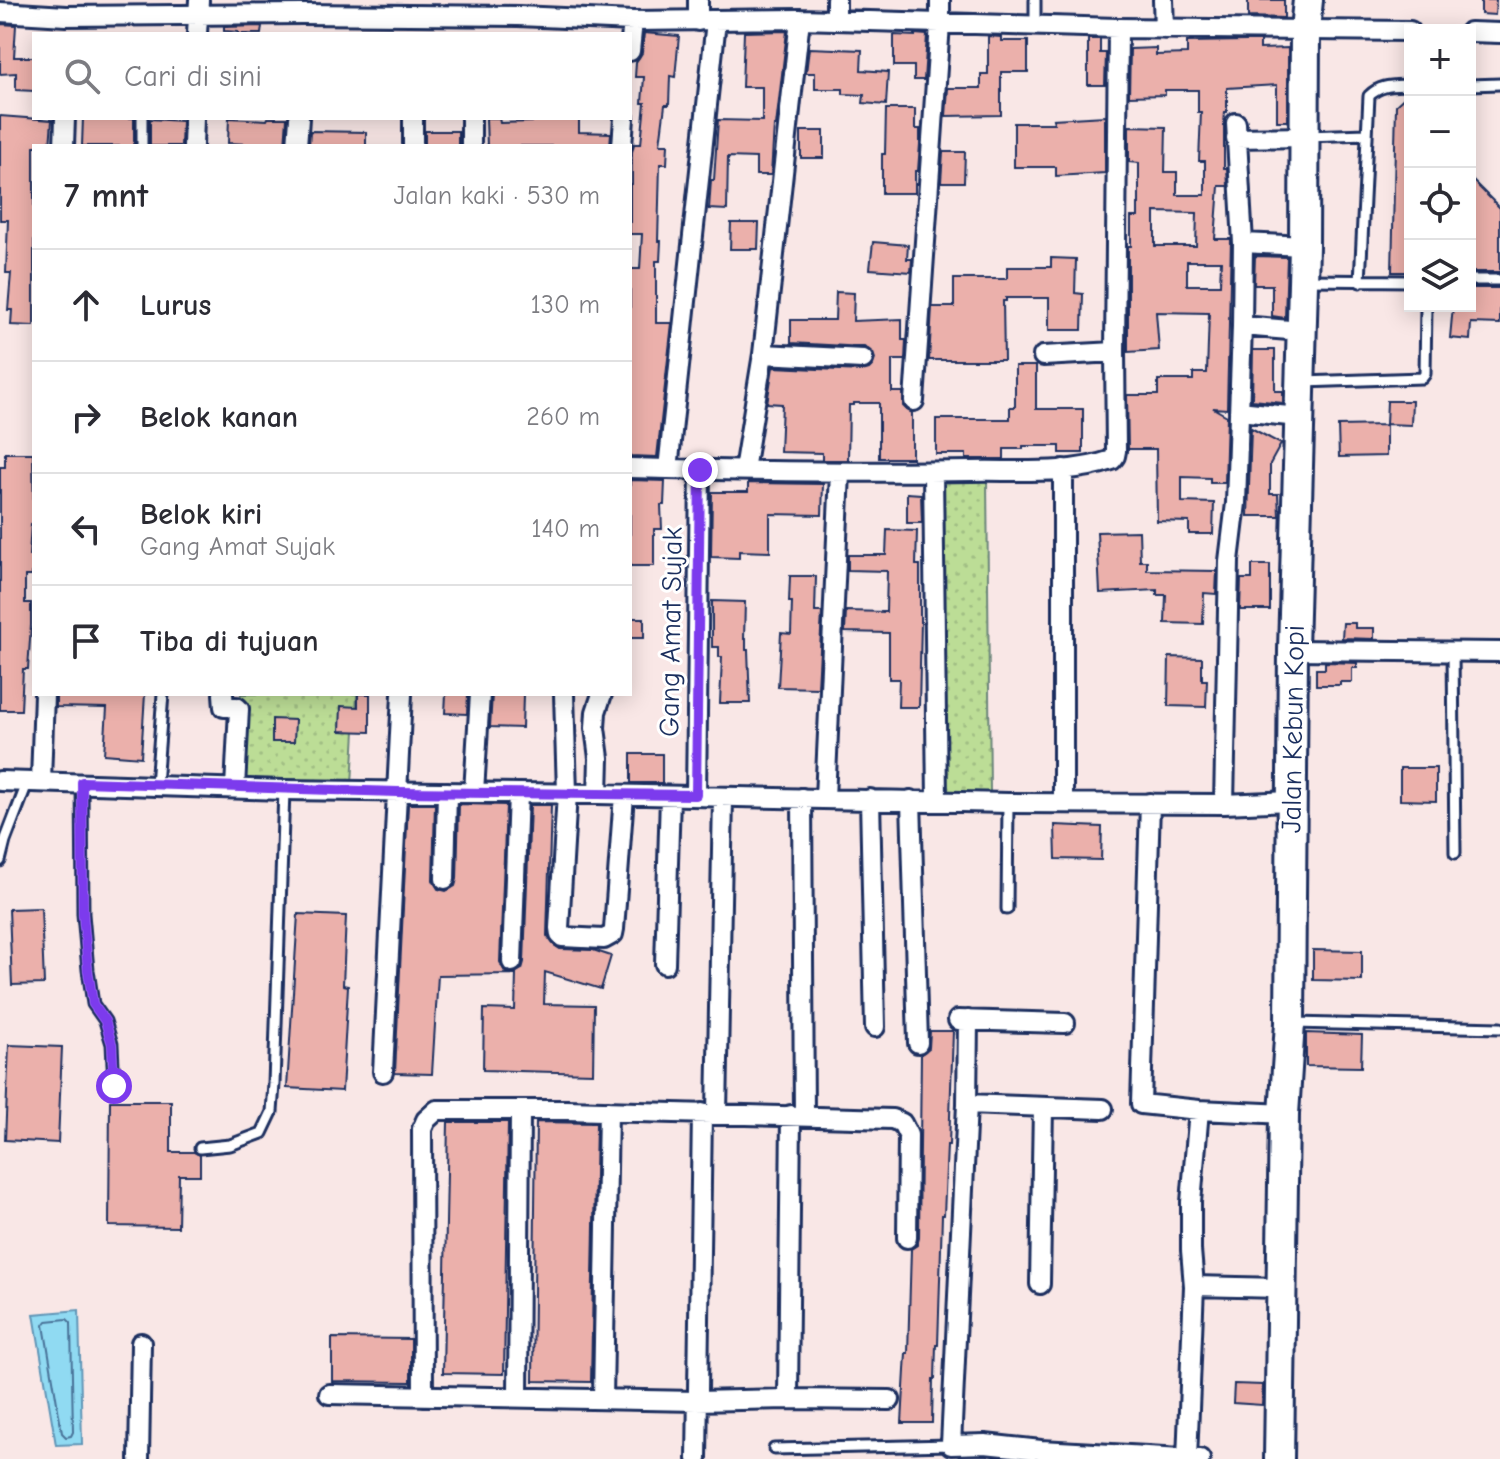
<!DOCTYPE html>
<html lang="id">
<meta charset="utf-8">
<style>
:root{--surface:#fff;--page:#f7f7f7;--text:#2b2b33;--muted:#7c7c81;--line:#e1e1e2}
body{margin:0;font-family:"Comic Neue",sans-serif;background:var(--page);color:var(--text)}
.controls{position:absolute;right:24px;top:24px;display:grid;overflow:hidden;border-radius:0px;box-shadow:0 4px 20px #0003}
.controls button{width:72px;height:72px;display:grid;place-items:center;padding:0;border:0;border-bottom:2px solid var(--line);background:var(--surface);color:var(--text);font:40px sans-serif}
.stop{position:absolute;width:24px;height:24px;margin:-18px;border:6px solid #7c3aed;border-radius:50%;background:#fff}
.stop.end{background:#7c3aed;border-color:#fff;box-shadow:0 2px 8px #0008}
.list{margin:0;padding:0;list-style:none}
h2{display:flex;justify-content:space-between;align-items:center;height:104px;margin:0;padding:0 32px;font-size:34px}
h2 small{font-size:26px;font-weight:400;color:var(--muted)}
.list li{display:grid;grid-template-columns:52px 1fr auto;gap:24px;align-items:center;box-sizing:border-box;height:112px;padding:0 32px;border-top:2px solid var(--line)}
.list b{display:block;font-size:30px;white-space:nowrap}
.list p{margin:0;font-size:26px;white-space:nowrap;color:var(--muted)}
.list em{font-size:26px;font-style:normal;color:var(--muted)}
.icon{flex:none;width:44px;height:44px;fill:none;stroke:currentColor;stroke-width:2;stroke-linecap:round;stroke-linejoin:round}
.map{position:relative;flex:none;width:1500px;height:1459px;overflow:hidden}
.search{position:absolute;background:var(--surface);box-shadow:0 4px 20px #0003;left:32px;top:32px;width:600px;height:88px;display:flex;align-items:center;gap:20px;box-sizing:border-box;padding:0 28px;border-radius:0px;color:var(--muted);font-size:30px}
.panel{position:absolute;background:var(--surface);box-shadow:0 4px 20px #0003;left:32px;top:144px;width:600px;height:552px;border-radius:0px}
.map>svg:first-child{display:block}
.grass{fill:url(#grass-dots);stroke:#6c867a;stroke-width:2}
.water{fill:#90daf2;stroke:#6196b7;stroke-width:2}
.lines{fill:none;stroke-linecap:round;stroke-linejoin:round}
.shore{stroke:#4a7399;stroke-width:2}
.building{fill:#ebb0ab;stroke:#1b2f5e;stroke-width:2;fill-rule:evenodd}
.lane-casing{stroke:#1b2f5e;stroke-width:15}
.street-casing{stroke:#1b2f5e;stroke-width:24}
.primary-casing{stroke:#1b2f5e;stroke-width:34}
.lane{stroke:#fff;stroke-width:9}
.street{stroke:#fff;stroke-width:18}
.primary{stroke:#fff;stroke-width:28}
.route{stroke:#7c3aed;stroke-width:10}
.labels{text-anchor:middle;stroke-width:6;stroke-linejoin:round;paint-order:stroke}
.street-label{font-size:28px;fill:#1b2f5e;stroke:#fff}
</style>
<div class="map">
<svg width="1500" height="1459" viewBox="0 0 1500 1459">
<defs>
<pattern id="grass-dots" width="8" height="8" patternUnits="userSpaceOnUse" patternTransform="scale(2)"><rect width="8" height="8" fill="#bcdd96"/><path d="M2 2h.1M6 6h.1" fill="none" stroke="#a1be84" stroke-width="1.8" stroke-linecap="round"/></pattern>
</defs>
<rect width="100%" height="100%" fill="#f9e7e6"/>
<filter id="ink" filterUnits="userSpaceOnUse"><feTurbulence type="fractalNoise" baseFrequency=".0125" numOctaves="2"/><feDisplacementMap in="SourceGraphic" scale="16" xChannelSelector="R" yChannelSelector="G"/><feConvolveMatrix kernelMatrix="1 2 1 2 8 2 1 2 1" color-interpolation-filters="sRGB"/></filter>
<g filter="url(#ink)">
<path class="grass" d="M987,479L990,793L946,794L943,480Z
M241,694H357L352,785L237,779Z"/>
<path class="water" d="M79,1310L82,1444L56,1445L34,1314Z"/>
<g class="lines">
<path class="shore" d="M67,1319L71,1323L73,1432L71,1436L66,1437L62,1433L44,1325L47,1321Z"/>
</g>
<path class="building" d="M1248,0H1284V18L1248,17Z
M1481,0H1496L1495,15L1481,14Z
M0,24L16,25L14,57H34V91L16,90V73L0,74Z
M262,26L261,34H238V32L224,31V27Z
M787,31L776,126H774L771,175H756V158L728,157L727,210L709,209L711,180H714L718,120L762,121V87H742L744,32Z
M644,33L679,36L675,77L670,76L669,105H665L660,144H668L667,164H660L658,241H661L660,261H656V323H672L657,457L630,456V269H640L642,234H630V184H632V152L634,144H641L645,103H642L644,77H635L636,62L642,53Z
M915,34L927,35L924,80H914V66H894V35L915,36Z
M988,36L1001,37V41H1028V72H1001V115L946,116L948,88H981V74H988Z
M1088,39H1100V53H1106L1105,85H1088Z
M1247,41H1260V49L1288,48V121H1277V85L1227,88V112H1225L1224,124V168H1227L1228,186H1219L1215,239H1231L1227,409L1213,408L1227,416L1225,483H1210V478L1182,477V502L1214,503L1213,534H1189V522L1157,521L1156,449H1128L1127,395H1158V380H1193V373H1207L1209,313L1156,312L1159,350L1128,352V246H1131V217H1138V204H1139V163L1129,162V126L1166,127L1165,172H1177V195H1205V161H1199L1201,112H1198V90H1165V95L1129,96L1130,49L1156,48V55L1187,54V42ZM1155,212L1197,213L1196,246H1155ZM1187,261H1221L1220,285H1187Z
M809,48L862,50L861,70L888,72L886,105L863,103L864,95L843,94V89H815V73H806Z
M1410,92V272H1392L1396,105Z
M886,109H915V129H920V144L918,171H915V193H882V154H885Z
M0,116L52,120L50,146H34V326L11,325L12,310H8L11,273H6L8,220H0Z
M1105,116V173L1056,176V167H1014V123H1054L1053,119Z
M83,118H134V146H82Z
M229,118L267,120L268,118H287L285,146L228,143Z
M486,118H499L500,123L532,122V118H579V132L611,133L610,146H487Z
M150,119L182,121L181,146H150Z
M310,131L366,132V146H309Z
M425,131H458V146H425Z
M801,131H824V158H801Z
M943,152H965L964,182H941Z
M1470,178L1500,208V272H1470Z
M731,223H759L758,249H730Z
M873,242L908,245L907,259H912L911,272L870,269Z
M1255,256L1287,257L1285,318L1272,316V285H1254Z
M1051,258L1076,259L1075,293L1083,294L1082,330H1049V298H1006V301H1003L1004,360H929L932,307H954V279H1007V267H1051Z
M1470,288H1500V324L1471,323L1470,340L1450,338L1453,306H1470Z
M836,292L854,293L853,321L902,319V340H906L905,360H892V392H903V406L907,410L912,413V458H879V403H854V405H849L848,460H822V453L780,452L782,404L767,403L773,367L862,371L869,369L873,365L875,359L873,353L864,347L791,343V320H835Z
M1253,350H1275V391H1283V403L1252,400Z
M1015,366H1036V409H1083V453H1060V446H1023V449H1004V459H966V454H936V419H1010V407H1015Z
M1387,401H1412L1411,425L1386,424Z
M1386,425V456L1339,457L1338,426Z
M1251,428L1281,444L1270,464V494H1278L1279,516H1248Z
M5,453H33L34,525L31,524L29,556H32V576H25V603H31V625L28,669H23L21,710H0V467H5Z
M630,480L665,481L664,505H661L662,529H654V566H630Z
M748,483L823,484L822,515L770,514V552L739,551V558L711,557L712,492H748Z
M907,493L921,494L922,523H907Z
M887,530L917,531L916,565H920V622H921L919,707H898L899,679H889V633L845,632L846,611L886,612L887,571L848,570V555H886Z
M1139,531L1140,561H1147V570L1217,571L1216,594L1204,593L1203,624L1165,623L1166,595H1157V590L1100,593L1097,532Z
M1252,565H1270V610H1240L1241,579H1252Z
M790,576H816L815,612H822L818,688L778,687L781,633L791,634L792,602H789Z
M712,601L745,602L744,639H746V650H748L750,703H720L722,657H719V647H712Z
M630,618H644V638H630Z
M1343,623H1355V628H1374V639L1342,638Z
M1169,657L1202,658V680H1207L1206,707L1168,706Z
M1325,662L1357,663V668H1352V682H1340V685H1316V669H1325Z
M56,694H145L141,757L104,754L107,708L56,707Z
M358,694H370V732L340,731L341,706L358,707Z
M446,694H468L467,714L445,713Z
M492,694H523L522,728L490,727Z
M272,719L295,720L294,742H272Z
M631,754H662V783H631Z
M1400,768H1436V801L1400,800Z
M408,804H435L433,880L438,889L446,891L455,886L457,879L459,804L506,805L500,962L505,972L512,974L522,969L524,962L530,805H551L547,936L554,945L560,949L593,950L611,956L601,989L545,972L544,1004L594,1005L593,1073L483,1070L484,1009L515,1010L516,974L438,975L432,1074L395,1073Z
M1055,825L1102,827L1101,860L1056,859Z
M41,908L44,984L12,985L9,909Z
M298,914L346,916L343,985L348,986L342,1091L287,1088Z
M1313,950L1362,951V981L1313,980Z
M930,1031H953L949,1145H947L944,1215H942L938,1345H936L935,1379H933L932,1423H902L906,1353H908L911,1249L917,1245L919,1238L921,1054L929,1048Z
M1306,1033L1362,1035L1361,1067L1306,1066Z
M9,1045L62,1047L58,1143L5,1140Z
M110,1101H171V1152H194L200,1155V1175H179L178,1227L109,1226Z
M448,1122H508L504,1374L443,1373Z
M536,1122L596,1123L591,1382L533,1381Z
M332,1338L411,1339V1382L332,1381Z
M1234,1384L1263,1385L1262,1405L1233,1403Z"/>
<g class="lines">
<g class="lane-casing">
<path id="lane" d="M1035,0V26
M1470,85L1500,84
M1306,136L1367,134
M142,146V118
M1305,280L1410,281
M1470,280H1500
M1360,282L1369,96C1381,84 1394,86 1410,85
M1303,382L1422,378L1425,374L1426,306
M1453,651L1455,853
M82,782L83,914L88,970L93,1004L105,1021L112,1044L114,1086
M156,785L163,694
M0,861L5,841L28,781
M1007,909L1008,803
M1294,1023L1500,1028
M200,1148L230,1145L262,1133L272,1112L274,1084L284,790
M774,1449L951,1445"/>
</g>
<g class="street-casing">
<path id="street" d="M836,0V20
M1163,0L1164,29
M0,12L66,16L302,14L518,16L633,21L800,19L1118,28L1410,31
M698,21V0
M1470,32L1500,33
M197,34L199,0
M630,51L633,21
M471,118V146
M1236,138L1304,137
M64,146L65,118
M193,146L194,118
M297,146L299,118
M413,146V118
M622,146L624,118
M1243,243L1304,246
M1242,326L1301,331
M763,354L863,359
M1043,356L1115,352
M914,401L940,24V0
M1239,411L1299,417
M630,468C744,471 858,473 972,471C1016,470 1070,475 1112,460L1115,456L1116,451L1115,352L1118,28
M668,469L716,21
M1063,469V803
M744,470L763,354L800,19
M933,472L937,800
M1293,650L1500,652
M223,694L224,707H237L239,709L235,788
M564,694L567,793L559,928L560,935L562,937L604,939L613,934L614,929L624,795
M0,781L284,790L598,794L1008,803L1224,804L1291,801
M41,781L44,694
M474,792L480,694
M598,794L599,758L595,728L596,712L602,694
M696,795L700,470
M802,798L804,1115
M825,798L840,473
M870,799L875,1027
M911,800L918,1043
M1150,803L1141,1104L1199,1110L1284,1114
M1224,804L1229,561L1236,503L1242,326L1243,243L1236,123
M445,879L447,792
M512,962L518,793
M665,964L670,796
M958,1020L1065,1023
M968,1020L967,1104L951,1445L985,1444L1041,1450L1200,1459
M383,1072L402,694
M967,1104L1103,1109
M717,1113L723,797
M1040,1284L1043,1107
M1194,1286L1281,1288
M329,1394L697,1401L788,1399L791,1115
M423,1396L422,1129L426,1120L437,1110H567L892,1119L902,1123L908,1135L907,1238
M518,1397L520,1111
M603,1399L608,1111
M788,1399L890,1400
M139,1459L141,1343
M697,1459L702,1113
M1187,1459L1194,1286L1191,1250V1202L1199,1110"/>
</g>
<g class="primary-casing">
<path id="primary" d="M1279,1459L1284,1114L1290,1023L1293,650L1304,246L1305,30L1308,0"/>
</g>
<use href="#lane" class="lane"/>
<use href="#street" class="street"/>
<use href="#primary" class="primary"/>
</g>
</g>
<g class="lines" filter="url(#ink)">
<path class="route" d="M114,1086L112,1044L105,1021L93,1004L88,970L83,914L82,782L397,792L696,795L700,470"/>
</g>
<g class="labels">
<g class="street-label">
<text transform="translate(670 632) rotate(-89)" y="10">Gang Amat Sujak</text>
<text transform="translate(1292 729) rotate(-89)" y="10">Jalan Kebun Kopi</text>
</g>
</g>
</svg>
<div class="controls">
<button>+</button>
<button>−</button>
<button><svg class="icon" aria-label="locate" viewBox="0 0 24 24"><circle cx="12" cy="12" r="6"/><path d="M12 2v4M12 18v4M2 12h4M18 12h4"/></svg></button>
<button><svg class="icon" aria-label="layers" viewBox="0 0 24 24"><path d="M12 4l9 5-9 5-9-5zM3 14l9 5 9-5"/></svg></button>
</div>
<div class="stop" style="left:114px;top:1086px"></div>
<div class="stop end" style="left:700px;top:470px"></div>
<div class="search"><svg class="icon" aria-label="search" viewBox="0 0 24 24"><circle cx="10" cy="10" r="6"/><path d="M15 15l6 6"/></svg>Cari di sini</div>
<section class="panel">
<h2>7 mnt<small>Jalan kaki · 530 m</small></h2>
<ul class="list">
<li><svg class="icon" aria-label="ahead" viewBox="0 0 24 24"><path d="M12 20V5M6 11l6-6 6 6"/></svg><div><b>Lurus</b></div><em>130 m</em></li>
<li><svg class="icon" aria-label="right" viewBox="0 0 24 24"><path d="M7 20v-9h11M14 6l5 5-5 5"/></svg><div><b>Belok kanan</b></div><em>260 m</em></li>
<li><svg class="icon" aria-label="left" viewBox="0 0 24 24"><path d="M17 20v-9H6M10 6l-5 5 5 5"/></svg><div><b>Belok kiri</b><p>Gang Amat Sujak</p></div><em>140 m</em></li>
<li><svg class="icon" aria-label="arrive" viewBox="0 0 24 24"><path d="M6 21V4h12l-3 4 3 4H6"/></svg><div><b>Tiba di tujuan</b></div></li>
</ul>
</section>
</div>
